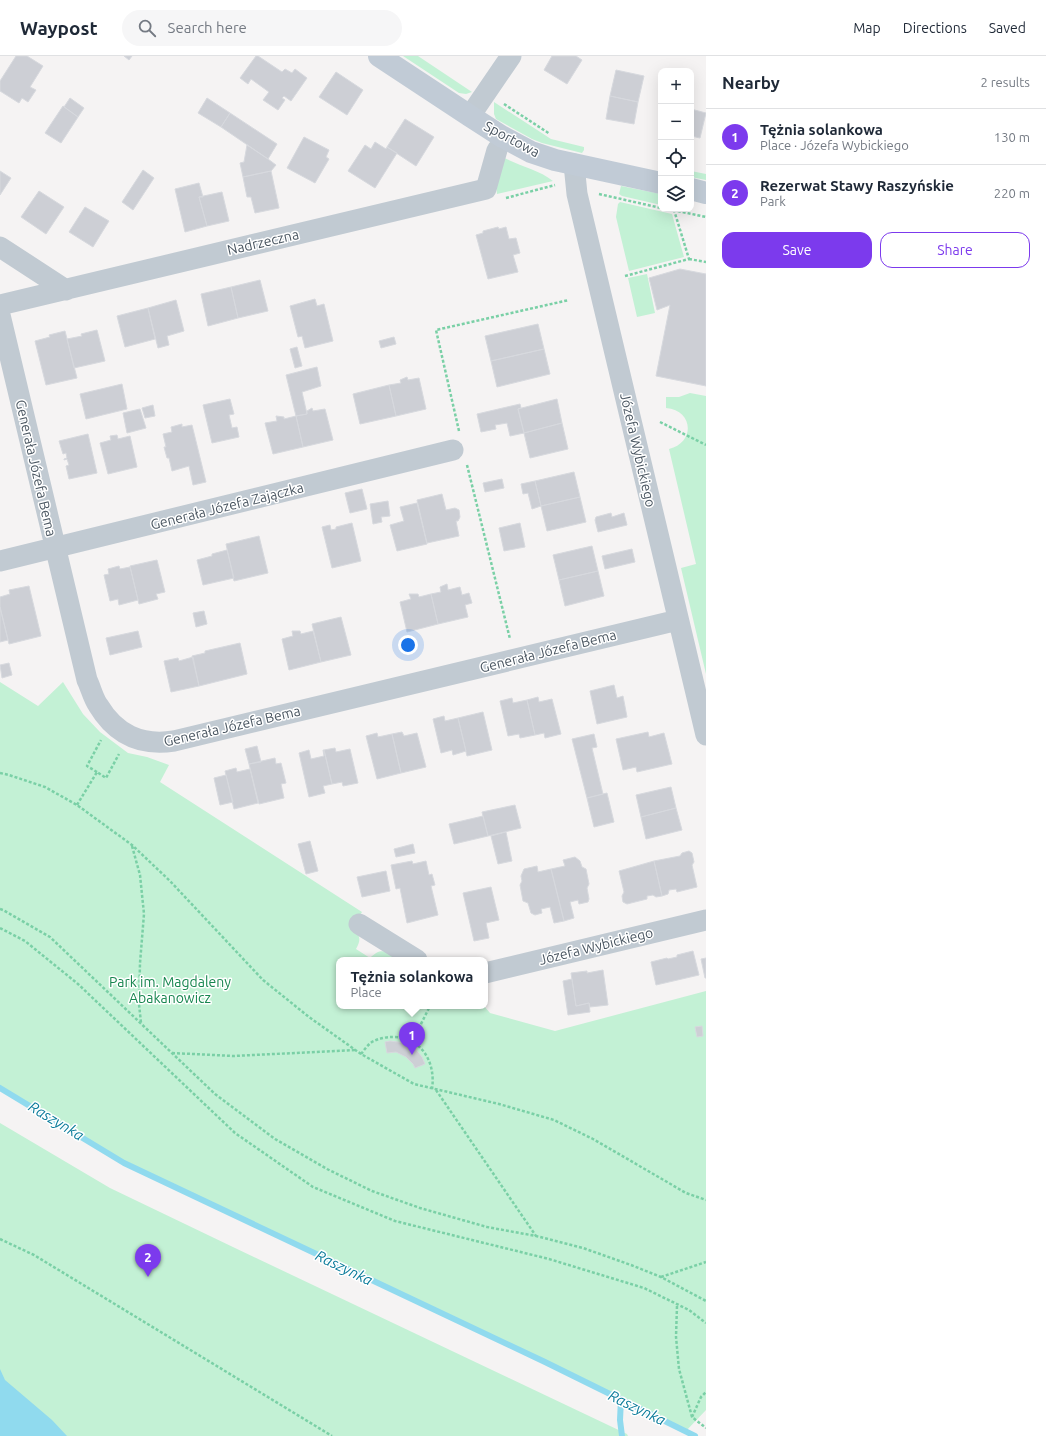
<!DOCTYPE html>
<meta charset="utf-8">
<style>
:root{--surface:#fff;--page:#f6f6f7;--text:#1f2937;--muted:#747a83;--line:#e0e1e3;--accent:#7c3aed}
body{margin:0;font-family:Ubuntu,sans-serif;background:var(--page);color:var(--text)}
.controls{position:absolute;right:12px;top:12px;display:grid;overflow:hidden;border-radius:8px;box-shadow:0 4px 16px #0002}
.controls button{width:36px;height:36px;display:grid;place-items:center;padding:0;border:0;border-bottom:1px solid var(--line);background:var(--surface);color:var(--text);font:20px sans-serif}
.you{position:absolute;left:408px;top:589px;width:14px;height:14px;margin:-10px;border:3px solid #fff;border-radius:50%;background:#1a73e8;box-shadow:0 0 0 6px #1a73e833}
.badge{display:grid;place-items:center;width:26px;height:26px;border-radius:50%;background:var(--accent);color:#fff;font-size:13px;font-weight:700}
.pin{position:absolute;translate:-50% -33px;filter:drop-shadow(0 1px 2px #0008)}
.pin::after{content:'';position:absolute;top:21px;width:14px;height:12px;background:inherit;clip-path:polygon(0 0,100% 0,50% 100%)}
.popup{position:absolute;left:336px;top:901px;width:152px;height:52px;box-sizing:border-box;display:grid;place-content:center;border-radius:8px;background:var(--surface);filter:drop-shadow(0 1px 3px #0005);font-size:13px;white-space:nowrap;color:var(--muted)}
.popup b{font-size:15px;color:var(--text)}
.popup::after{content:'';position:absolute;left:50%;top:100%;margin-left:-8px;border:8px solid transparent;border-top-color:var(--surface)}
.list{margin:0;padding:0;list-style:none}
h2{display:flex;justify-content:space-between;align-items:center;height:52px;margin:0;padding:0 16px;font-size:17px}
h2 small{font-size:13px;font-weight:400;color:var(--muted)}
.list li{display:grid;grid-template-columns:26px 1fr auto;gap:12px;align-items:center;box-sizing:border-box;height:56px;padding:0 16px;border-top:1px solid var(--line)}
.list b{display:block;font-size:15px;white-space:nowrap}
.list p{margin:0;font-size:13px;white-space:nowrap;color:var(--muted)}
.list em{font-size:13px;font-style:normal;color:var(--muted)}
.actions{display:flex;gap:8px;padding:12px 16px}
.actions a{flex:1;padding:9px 0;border:1px solid var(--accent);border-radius:12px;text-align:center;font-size:14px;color:var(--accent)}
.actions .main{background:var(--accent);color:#fff}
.icon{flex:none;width:22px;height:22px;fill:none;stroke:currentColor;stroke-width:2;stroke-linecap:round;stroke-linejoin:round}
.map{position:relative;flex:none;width:706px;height:1380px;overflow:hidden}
header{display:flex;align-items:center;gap:24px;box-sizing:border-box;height:56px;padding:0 20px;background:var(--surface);border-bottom:1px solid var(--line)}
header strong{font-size:19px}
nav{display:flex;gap:22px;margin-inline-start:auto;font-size:14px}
.search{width:280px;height:36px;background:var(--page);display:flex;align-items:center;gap:10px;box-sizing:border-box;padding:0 14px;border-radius:22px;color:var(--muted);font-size:15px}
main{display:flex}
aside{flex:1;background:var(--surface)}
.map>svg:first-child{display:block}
.green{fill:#c3f1d5}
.water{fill:#90daee}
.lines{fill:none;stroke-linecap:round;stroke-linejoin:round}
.stream{stroke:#90daee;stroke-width:6}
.building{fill:#cdcfd5;stroke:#d7d9de}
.path{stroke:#7ad0a6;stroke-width:2.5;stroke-dasharray:3 2;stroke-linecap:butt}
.street{stroke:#c1cad2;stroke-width:21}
.secondary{stroke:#c1cbd6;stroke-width:22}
.labels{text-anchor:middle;stroke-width:3;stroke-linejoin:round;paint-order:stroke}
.street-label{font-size:14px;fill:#4a5661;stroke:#fff}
.park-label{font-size:14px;fill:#17864f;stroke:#fff}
.water-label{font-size:15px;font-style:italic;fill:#0c7c9b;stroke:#fff}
</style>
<header>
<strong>Waypost</strong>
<div class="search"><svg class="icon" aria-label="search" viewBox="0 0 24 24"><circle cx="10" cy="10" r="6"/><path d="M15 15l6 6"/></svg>Search here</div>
<nav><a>Map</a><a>Directions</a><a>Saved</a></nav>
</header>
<main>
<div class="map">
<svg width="706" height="1380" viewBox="0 0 706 1380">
<rect width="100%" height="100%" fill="#f5f3f3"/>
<path class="green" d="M403,0H418L472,36L466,38L459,37Z
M494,46L551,83L584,91V94L582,97L542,87L532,83L496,63L494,58Z
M501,100C518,110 538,113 553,125L497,138L496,129Z
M691,115L706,118V124L691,121Z
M621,130L661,138V149L622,140L619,138Z
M620,146L672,158L684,201L629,215L616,161L618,148Z
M647,218L655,257L637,261L628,222Z
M690,337L706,340V618L681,512L696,508L669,393C696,386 693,354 666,352V341H679Z
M0,626L38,650L63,626L83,658L100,676L128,697L147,701L169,709L160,726L362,856L352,873C361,879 361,884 356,893L370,902C382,890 387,896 400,904H339V950H484L490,957L555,975L706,935V1354L686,1375L545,1306L131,1110L0,1031Z
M0,1067L110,1132L235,1192L627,1378L628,1380H0Z"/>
<path class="water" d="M0,1313L5,1324L52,1364L67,1380H0Z"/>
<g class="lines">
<path class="stream" d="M0,1032L124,1107L545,1306L695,1380
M621,1343L620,1364L622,1380"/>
</g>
<path class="building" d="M16,0H27L43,10L30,31L36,34L28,46L22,42L19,47L0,35V25Z
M124,0H132L129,4Z
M256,0H258L282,16L285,13L292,17L295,13L307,22L291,45L284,40L282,42L285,44L278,54L263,44L269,36L251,23L248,28L240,22Z
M552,0H576L582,4L567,28L544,14Z
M616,14L644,20L638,46L610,40Z
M336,16L363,34L347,59L319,41Z
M610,40L638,46L634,68L606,63Z
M70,42L84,52L78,61L64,51Z
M207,42L230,57L221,71L198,57Z
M63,50L78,61L61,87L45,77Z
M691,53L706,57L700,82L691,80Z
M230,57L277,88L268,103L221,71Z
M405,63L434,81L416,110L387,91Z
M304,81L329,94L326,101L329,103L315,127L287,112Z
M375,86L386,93L387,91L397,97L375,132L348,115L365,89L371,93Z
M247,89L268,103L276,109L271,115L243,121L240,107L244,106Z
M143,114L154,122L133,154L122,146Z
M0,115L11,122L0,139Z
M271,115L279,152L255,157L251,141H247L243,121Z
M199,127L203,141H199L207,170L185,176L175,133Z
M39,135L64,151L46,178L21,161Z
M222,136L229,165L207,170L199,141Z
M85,151L109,165L93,191L69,176Z
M498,171L499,173L506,171L509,183L516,182L520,197L513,199L518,216L488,223L476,179L483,177V175Z
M680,213L706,218V330L656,320L670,249L657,254L649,222Z
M260,224L268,255L238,262L231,231Z
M231,231L238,262L208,270L201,238Z
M315,243L317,250L324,248L333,285L305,292L302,280L298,281L290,250Z
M176,244L184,275L167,280L169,289L158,292L148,252Z
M148,252L155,283L125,291L117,260Z
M538,268L544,293L491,305L485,280Z
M97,274L105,305L74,312L67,283L82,280L81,278Z
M65,275L77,322L46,329L35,285L50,281L49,279Z
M394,281L396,288L381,292L379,285Z
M297,291L302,310L295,312L290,293Z
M544,293L550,318L497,331L491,305Z
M317,311L321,330L302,336L307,358L296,360L286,319Z
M407,321L408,324L419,322L426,353L396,360L389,329L401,327L400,324Z
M122,328L127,353L86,363L80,338Z
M389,329L396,360L360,368L353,338Z
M230,343L234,358L229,359L232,372L237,371L239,381L212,387L203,349Z
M557,343L562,367L524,377L518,353Z
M520,348L521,352L518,353L524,377L510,380L507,367L495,369L496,373L481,376L477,358Z
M153,349L155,360L145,362L142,352Z
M312,352L313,355L325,353L333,384L303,391L296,360L307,358V355Z
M140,353L146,372L127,377L123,357Z
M276,360L284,361V363L296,360L303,391L273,398L265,367L277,365Z
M562,367L568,393L530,402L524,377Z
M182,368V371L192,369L206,426L193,429L189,410L172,415L169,402H167L164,391H166L163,378L172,376L171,371Z
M88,378L97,417L69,423L66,410L69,409L67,403L64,404V403L67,402L66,397L63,398L59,385Z
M117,379L118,383L130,380L137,411L108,418L100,387L111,384L110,380Z
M574,416L580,441L541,450L535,425Z
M502,423L504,432L485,436L483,427Z
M535,425L541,450L532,453L528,437L523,438L521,428Z
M362,433L367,453L350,457L345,437Z
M442,438L446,454L455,452L459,454L460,461L458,465H456L459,480L427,487L417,444Z
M580,441L586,466L547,475L541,450Z
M388,445L390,460L381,461L382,466L373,468L370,448Z
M417,447L427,488L397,495L390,469L404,465L400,451Z
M611,457L612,461L624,457L627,469L598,476L595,464L596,461Z
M352,467L361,505L332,512L322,471L330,469L331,474L336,473V471Z
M520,467L525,491L504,495L499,472Z
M259,480L268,517L234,525L226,488Z
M592,490L598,515L559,524L553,499Z
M632,493L635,506L605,513L602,500Z
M227,494L234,522L203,529L197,504L212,500V498Z
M157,504L165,536L156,538L158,543L139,548L130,510Z
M119,510L120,513L130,511L138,544L119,549L118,543L110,545L104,519L109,518L108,513Z
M598,515L604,540L565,550L559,524Z
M447,528L448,534L460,531L462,539L469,537L472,547L465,549L468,561L438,568L431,538L441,536L440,531Z
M29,530L41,580L9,588L0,551V541L10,538L9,534Z
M409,538H418L419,541L431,538L438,568L407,576L400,546L411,543Z
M0,551L8,584L0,586Z
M204,555L207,568L196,571L193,557Z
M341,561L351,599L321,606L312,568Z
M138,575L142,591L110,599L106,582Z
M292,575H300L301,578L313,575L321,606L289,614L282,583L293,580Z
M240,587L247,618L199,630L192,600L205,597V595Z
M193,601L199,630L171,636L164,605L178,602L179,605Z
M9,607L12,619L2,622L0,609Z
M614,629L617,642L623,640L627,661L597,668L590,635Z
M538,641L539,646L552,643L561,678L545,682L544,677L535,679L527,644Z
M512,642L513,647L527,644L535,679L520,682L519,678L508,680L500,645Z
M483,656L492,694L467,700L458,662Z
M444,660L445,665L458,662L466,695L453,699L452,694L441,697L433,663Z
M402,676L404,680L417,677L426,711L401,717L392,678Z
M648,676L649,681L664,677L672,708L637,716L636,711L623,714L616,683Z
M377,677L378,681L392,678L401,717L377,723L366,680Z
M594,678L597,691L592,692L603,738L587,742L572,683Z
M257,690L261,706L249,708L245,693Z
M335,692L336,696L350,693L358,727L343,730L342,726L332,728L324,694Z
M309,694L311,703L324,700L323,694H324L332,728L323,730L325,737L309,741L299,697Z
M275,702L276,708L281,707L286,727L281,728L284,742L259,748L249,708Z
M236,712L237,716L250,713L258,747L234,753L225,715Z
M226,719L233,746L220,749L214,722Z
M671,731L676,752L641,761L636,739Z
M607,737L614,766L594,771L587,742Z
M515,749L521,772L488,780L482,756Z
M676,752L682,774L646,783L641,761Z
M483,760L488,780L454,788L449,768Z
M506,776L512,805L498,808L491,780Z
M310,785L318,815L306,818L298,788Z
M413,788L415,797L396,801L394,793Z
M689,795L692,797L694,806L692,809L697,831L677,836L676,833L669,834L668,838L662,840L654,805L680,800L682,797Z
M575,801L580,805L582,811L586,813L589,828L587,832L589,843L588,846L579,848L578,844L570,846L574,862L564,865L551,813L565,810L563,804Z
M412,805L413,808L426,805L429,819L432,818L435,829L431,830L438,859L407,867L400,832L396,833L391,809Z
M654,805L662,840L656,841L653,839L647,840V843L627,848L623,846L622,840L624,836L619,815Z
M537,810L538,816L551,813L564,865L554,867L550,851L541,853L542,857L535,859L531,857L528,847L523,845L520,829L522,825L521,820L524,813Z
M386,815L390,835L362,841L357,821Z
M491,831L499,864L486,867L489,882L474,885L463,837Z
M693,895L699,919L656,929L651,906L667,902L668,903L677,901V899Z
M706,902V922H705L701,903Z
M603,914L608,949L590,951L589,947L576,950L571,917L587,915V917Z
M572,923L576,950L589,947L590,956L568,959L563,925Z
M702,970L703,980L697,981L695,971Z
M390,985L405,987L415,992L422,1001L425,1008L415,1012L413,1008L406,1001L396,996L387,997L385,986Z"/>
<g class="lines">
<path class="path" d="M504,48L550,78
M599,138L661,152
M506,142L555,129
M668,153L706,161
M689,203L706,206
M625,220L689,203L674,154
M660,366L706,389
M459,375L436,274L569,244
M467,409L510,583
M97,716L87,710L101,684
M0,717L9,719L45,731L77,749L132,789L170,825L263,924L309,961L361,998L414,1028L499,1048L554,1064L593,1083L686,1137L706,1144
M77,749L97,716L106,722L119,698
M132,790L140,819L144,858L140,907L139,948L141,967
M0,853L3,854L50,881L215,1038L275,1083L327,1113L372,1135L420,1152L487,1171L536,1180L583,1192L631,1209L661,1221L706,1245
M0,872L25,885L78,928L235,1077L313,1131L395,1165L549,1203L644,1232L689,1254L706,1267
M412,986L430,950
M172,997L234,1000L355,994
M361,998C365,993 369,987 374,985C380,982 387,981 393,981C422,981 436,1007 432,1033
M436,1034L536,1180
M0,1183L34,1199L332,1380
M661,1221L706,1206
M677,1250L676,1281L679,1313L692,1361L706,1372
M692,1361L701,1341L706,1336"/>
<path class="street" d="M470,60L511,0
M574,108L577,138L706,679
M0,191L66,234
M0,249L486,133L497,94
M0,259L87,624C91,632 93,642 98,649C116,679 141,690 174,685L678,564
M0,505L453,394
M359,868L417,904
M485,917L706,864"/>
<path class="secondary" d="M379,0L470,60L501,80L531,96L555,104L661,127
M691,133L706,137"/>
</g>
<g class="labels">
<g class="street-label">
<text transform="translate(512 83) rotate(28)" y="5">Sportowa</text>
<text transform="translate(263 186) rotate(-13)" y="5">Nadrzeczna</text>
<text transform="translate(638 394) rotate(77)" y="5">Józefa Wybickiego</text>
<text transform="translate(36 412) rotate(77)" y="5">Generała Józefa Bema</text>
<text transform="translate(227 450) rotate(-14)" y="5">Generała Józefa Zajączka</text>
<text transform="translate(548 595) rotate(-14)" y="5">Generała Józefa Bema</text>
<text transform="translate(232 670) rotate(-13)" y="5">Generała Józefa Bema</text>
<text transform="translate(596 890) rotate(-14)" y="5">Józefa Wybickiego</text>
</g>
<g class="park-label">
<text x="170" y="931">Park im. Magdaleny<tspan x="170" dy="16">Abakanowicz</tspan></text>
</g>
<g class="water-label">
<text transform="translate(56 1065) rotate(31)" y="5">Raszynka</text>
<text transform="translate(344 1212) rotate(26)" y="5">Raszynka</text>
<text transform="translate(637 1352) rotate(26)" y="5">Raszynka</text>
</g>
</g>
</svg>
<div class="controls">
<button>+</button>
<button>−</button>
<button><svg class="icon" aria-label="locate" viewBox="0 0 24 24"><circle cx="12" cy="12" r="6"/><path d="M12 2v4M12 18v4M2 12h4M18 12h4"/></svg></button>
<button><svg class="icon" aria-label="layers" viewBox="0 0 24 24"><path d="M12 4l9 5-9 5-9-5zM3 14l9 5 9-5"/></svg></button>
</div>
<div class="you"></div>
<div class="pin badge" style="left:412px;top:999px">1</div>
<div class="popup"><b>Tężnia solankowa</b>Place</div>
<div class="pin badge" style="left:148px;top:1221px">2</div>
</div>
<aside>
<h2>Nearby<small>2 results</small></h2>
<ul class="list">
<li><span class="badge">1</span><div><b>Tężnia solankowa</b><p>Place · Józefa Wybickiego</p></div><em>130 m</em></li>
<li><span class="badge">2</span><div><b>Rezerwat Stawy Raszyńskie</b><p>Park</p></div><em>220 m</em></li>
</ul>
<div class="actions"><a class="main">Save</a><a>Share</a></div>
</aside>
</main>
